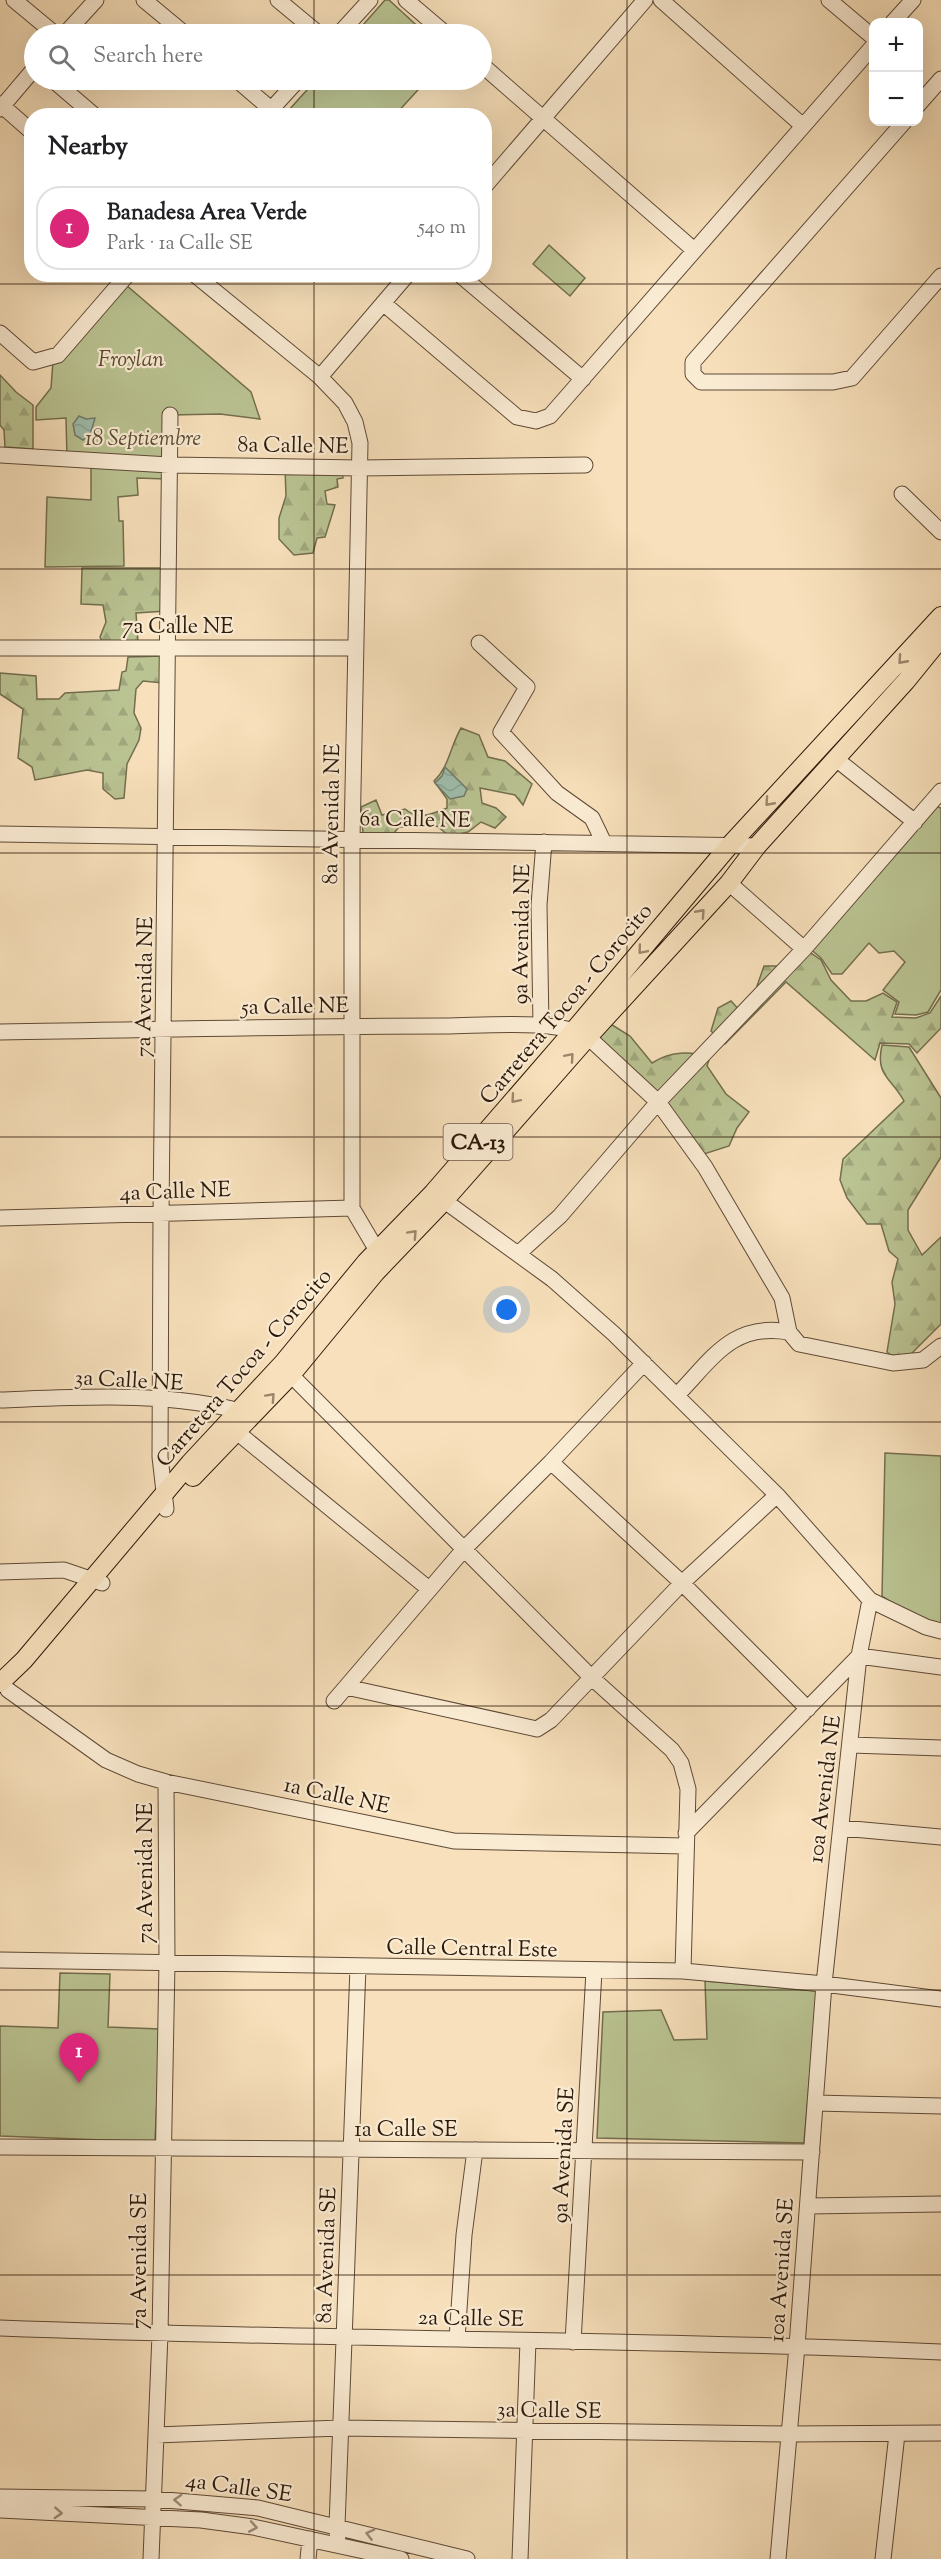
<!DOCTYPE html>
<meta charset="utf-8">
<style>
:root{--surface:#fff;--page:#f6f6f6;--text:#202124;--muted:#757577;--line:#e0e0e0;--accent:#db2777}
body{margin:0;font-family:"Sorts Mill Goudy",serif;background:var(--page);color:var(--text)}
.controls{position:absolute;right:18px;top:18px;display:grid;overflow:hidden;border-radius:12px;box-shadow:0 6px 24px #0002}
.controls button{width:54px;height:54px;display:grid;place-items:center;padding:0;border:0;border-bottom:2px solid var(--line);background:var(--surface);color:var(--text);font:30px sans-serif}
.you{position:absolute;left:507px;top:1310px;width:21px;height:21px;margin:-15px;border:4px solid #fff;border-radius:50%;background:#1a73e8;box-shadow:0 0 0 9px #1a73e833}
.badge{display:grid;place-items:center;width:39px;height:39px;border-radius:50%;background:var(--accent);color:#fff;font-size:20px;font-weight:700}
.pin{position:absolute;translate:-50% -50px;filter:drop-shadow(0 2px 3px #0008)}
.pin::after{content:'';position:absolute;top:32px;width:21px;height:18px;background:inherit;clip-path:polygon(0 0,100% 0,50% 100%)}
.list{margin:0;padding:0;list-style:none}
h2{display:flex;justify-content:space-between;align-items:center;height:78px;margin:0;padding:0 24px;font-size:26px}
h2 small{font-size:20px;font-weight:400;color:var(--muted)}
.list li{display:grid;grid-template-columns:39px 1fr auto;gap:18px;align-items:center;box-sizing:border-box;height:84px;margin:0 12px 12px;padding:0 12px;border:2px solid var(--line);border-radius:24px}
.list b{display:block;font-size:22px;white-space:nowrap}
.list p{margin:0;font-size:20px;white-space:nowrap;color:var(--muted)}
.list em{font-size:20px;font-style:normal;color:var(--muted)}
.icon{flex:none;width:33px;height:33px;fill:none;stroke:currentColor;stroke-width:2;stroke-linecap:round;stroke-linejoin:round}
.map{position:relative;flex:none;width:941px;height:2559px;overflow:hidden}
.search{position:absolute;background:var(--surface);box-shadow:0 6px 24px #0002;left:24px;top:24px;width:468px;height:66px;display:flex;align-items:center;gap:15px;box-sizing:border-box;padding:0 21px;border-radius:33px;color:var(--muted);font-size:22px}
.panel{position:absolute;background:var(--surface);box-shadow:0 6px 24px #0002;left:24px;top:108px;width:468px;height:174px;border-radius:24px}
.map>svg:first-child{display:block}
.green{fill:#bac392;stroke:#736e4e;stroke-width:1.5}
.forest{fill:url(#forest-firs);stroke:#736e4e;stroke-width:1.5}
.water{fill:url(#water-waves);stroke:#707b6b;stroke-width:1.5}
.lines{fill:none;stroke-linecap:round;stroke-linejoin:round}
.minor-casing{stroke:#5f4a36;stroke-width:17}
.major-casing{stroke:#2c1809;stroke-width:20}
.minor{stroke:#faebd3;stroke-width:15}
.major{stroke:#f7e0bb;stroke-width:18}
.oneway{stroke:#9c866b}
.oneway2{stroke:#9d8c78}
.grid{fill:none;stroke:#2c1809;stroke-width:1.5;stroke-opacity:0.55}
.labels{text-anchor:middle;stroke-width:4.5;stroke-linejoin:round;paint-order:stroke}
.shield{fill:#faebd3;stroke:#6a5746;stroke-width:1.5}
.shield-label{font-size:21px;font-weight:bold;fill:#2c1809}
.park-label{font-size:22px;font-style:italic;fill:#574b32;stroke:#faebd3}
.street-label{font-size:22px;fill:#2c1809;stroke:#faebd3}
</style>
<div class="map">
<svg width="941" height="2559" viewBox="0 0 941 2559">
<defs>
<pattern id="forest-firs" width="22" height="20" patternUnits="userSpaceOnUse" patternTransform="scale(1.5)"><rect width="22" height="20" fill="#bac392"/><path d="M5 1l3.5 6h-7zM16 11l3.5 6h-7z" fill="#a0a77d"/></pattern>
<pattern id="water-waves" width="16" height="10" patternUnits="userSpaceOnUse" patternTransform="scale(1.5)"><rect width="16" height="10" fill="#9ebdac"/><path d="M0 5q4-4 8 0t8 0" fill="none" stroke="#88a293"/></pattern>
</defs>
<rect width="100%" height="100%" fill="#f7e0bb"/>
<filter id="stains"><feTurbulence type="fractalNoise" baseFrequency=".00333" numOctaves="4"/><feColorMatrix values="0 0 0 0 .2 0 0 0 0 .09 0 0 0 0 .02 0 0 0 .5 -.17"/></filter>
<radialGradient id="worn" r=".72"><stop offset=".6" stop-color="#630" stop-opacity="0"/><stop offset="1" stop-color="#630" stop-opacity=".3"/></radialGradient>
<path class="green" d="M385,0H389L426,34H355Z
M316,80H427L395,115H292L288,111Z
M549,245L585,278L570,296L533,264Z
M126,285L251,392L260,419L220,414L170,415L169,465L67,459L66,418L36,420V407L51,388L53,361Z
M91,463L166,467V479L137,478L138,495L118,497L119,521H123L124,566L45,567L47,497L91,500Z
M934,806L941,808V990L928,1012L916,1015L895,1014L899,1002L883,990L905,962L894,951L879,953L869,943L842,974H832L821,958L809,948Z
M885,1453L941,1456V1625L903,1610L882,1596Z
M60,1973L110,1974L108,2027L160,2029L155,2142L0,2136V2026L58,2028Z
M705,1981L817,1991L804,2143L597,2138L603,2012L661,2010L674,2040L707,2039Z"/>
<path class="forest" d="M0,375L16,392L33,405V449L5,447L4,430L0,425Z
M285,468L342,469L343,478L337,479L338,487L325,491L327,504L335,505L325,537L317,538L313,553L294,555L279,539V518L286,496Z
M82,568H166V611L136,613L138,642L102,641L100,637L106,622L103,605L81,604Z
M163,656V683L143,681L136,689L134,713L141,728L139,740L127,764L124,798L115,799L103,789V773L87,770L35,780L32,767L18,758L23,709L0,694V673L36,676L37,699H59L65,693L119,690L122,672L126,671L128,657Z
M461,728L479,735L488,757L505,761L532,784L523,805L515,795L480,788L482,803L496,808L506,817L495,828L481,822L468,832L449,836L437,826L399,827L394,833L363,834L361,807L376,800L382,815L405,809C419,821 432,814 447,808V799L434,781C449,767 450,747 461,728Z
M808,951L821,960L831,980L851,1001H866L883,993L897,1002L892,1017L916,1018L930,1013L941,996V1028L917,1053L909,1044L880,1043L875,1060L786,982L725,1044L711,1031L718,1008L731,1001L742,1013L760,995L757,986L764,966H780Z
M609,1023L630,1036L652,1063C671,1051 689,1051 710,1057L707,1066L726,1094L749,1112L737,1128L729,1146L701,1155L594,1035Z
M882,1045L909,1047L941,1098V1157L908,1210V1230L922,1255L941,1237V1324L909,1356L891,1355L887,1352L895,1304L892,1282L898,1259L889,1251L881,1224H867L847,1198L840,1180L843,1159L904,1101C891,1077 875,1076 882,1045Z"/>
<path class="water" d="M79,416L86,419L95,418L90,435L83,440L75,435L73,424Z
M445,767L467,789L464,796L450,799L435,783L442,776Z"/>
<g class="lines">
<g class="minor-casing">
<path id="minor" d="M14,0L55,34
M144,0L185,34
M278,0L319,34
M406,0L446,34
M661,0L803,126
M829,0L874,38
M893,22L913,0
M65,34L96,0
M339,34L370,0
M482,65L694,250
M53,80L95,116
M237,80L279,116
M0,104L32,132
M918,105L941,79
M0,109L34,69
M266,115L298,80
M904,122L693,362V374L701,382H833L852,378L941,276
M484,187L645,0
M194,274L320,377L345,403L355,422L360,443L352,839V1208L382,1259
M459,274L583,379
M383,303L517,417L536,421L550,416L874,45
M0,333L33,362L58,355L128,274
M320,377L408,274
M0,455L169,465L360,468L585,465
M902,494L941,532
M479,643L527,687L501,732L557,793L592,818L604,843
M0,648H355
M836,759L915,822
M0,834L757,846
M729,883L804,949
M541,1026L539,905L544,842
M0,1032C148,1030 297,1026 445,1026C482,1026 558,1018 588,1037L658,1102L705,1167L782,1298L789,1332L799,1344L893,1363L923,1360L941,1346
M435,1194L552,1279L614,1334L777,1495L870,1600L926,1627L941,1631
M0,1218L352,1208
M519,1253L560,1216L658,1102L804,949L941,791
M291,1375L592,1678L672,1750L681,1763L688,1789L683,1971
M678,1394C713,1358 733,1322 789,1332
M0,1400C81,1397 169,1391 248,1413
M238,1433L429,1589
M551,1462L682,1583L808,1709
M166,1509L160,1457L161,1213L170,415
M0,1572L64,1570L102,1583
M346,1687L537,1729L551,1720L682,1583L777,1495
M8,1690L106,1760L138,1774L166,1782L454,1841L685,1846
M334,1701L465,1548L551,1462L644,1363
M851,1745L941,1748
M842,1828L941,1837
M686,1833L859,1656L941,1667
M0,1960L683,1971L824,1984L941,1999
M815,2103L941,2106
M0,2147L812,2152
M808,2206L941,2204
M0,2328C314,2340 628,2338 941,2352
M457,2339L464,2235L475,2150
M573,2342L594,1971
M156,2435L340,2428L790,2434L941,2433
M0,2497L154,2499L258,2508L467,2559
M0,2510L201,2520L253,2527L401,2559
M338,2544L337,2526L358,1967
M151,2559L160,2334L167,1963L166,1782
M308,2559L310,2539
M520,2559L528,2341
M778,2559L797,2346L824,1984L859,1656L870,1600
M883,2559L897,2434"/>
</g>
<g class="major-casing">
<path id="major" d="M193,1477L291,1375L376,1272L443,1202L588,1037L729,883L757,846L906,681L941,638
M0,1683L24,1660L190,1463L283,1363L366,1262L433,1193L575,1029L729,846L941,616"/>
</g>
<use href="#minor" class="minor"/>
<use href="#major" class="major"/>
</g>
<defs><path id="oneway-chevron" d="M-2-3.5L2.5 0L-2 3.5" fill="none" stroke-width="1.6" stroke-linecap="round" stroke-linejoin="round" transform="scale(1.5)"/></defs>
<g class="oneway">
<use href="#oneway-chevron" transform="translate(902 660) rotate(132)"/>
<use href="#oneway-chevron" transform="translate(769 802) rotate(132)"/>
<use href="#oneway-chevron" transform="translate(701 913) rotate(-48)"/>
<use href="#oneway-chevron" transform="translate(642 950) rotate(130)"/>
<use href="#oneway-chevron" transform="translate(570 1057) rotate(-49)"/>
<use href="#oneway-chevron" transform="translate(515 1099) rotate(131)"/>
<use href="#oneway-chevron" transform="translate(413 1234) rotate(-47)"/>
<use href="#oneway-chevron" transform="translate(271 1397) rotate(-47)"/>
</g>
<g class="oneway2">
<use href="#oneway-chevron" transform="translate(178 2500) rotate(-177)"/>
<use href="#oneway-chevron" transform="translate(58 2513) rotate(3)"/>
<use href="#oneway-chevron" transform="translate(253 2527) rotate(10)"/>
<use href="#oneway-chevron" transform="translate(370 2534) rotate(-166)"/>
</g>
<path class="grid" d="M314,0V34M627,0V2559M314,80V116M314,274V2559M0,284H941M0,569H941M0,853H941M0,1137H941M0,1422H941M0,1706H941M0,1990H941M0,2275H941"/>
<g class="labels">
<rect class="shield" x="443.5" y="1124" width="69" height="36" rx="4.5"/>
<g class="shield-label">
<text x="478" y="1149">CA-13</text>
</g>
<g class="park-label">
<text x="131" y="366">Froylan</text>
<text x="143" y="445">18 Septiembre</text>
</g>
<g class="street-label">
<text transform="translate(293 444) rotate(1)" y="8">8a Calle NE</text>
<text x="178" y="633">7a Calle NE</text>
<text transform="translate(330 814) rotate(-89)" y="8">8a Avenida NE</text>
<text transform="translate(415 818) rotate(1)" y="8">6a Calle NE</text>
<text transform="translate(520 934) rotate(-89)" y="8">9a Avenida NE</text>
<text transform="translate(143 987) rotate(-89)" y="8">7a Avenida NE</text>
<text transform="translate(565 1003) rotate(-50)" y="8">Carretera Tocoa - Corocito</text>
<text transform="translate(295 1005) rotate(-1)" y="8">5a Calle NE</text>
<text transform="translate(175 1190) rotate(-2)" y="8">4a Calle NE</text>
<text transform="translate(243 1367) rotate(-49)" y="8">Carretera Tocoa - Corocito</text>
<text transform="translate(129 1379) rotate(3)" y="8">3a Calle NE</text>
<text transform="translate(823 1789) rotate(-83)" y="8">10a Avenida NE</text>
<text transform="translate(337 1794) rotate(12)" y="8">1a Calle NE</text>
<text transform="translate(144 1873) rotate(-90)" y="8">7a Avenida NE</text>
<text transform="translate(472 1947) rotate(1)" y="8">Calle Central Este</text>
<text x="406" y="2136">1a Calle SE</text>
<text transform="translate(562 2155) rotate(-87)" y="8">9a Avenida SE</text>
<text transform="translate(325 2255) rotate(-88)" y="8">8a Avenida SE</text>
<text transform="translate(138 2261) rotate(-90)" y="8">7a Avenida SE</text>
<text transform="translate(780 2270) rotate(-86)" y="8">10a Avenida SE</text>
<text transform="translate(471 2317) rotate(1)" y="8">2a Calle SE</text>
<text transform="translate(549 2409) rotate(1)" y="8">3a Calle SE</text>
<text transform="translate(239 2486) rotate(8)" y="8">4a Calle SE</text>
</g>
</g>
<rect width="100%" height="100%" filter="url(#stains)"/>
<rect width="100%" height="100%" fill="url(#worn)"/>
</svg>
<div class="controls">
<button>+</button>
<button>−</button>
</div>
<div class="you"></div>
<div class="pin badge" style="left:79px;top:2083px">1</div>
<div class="search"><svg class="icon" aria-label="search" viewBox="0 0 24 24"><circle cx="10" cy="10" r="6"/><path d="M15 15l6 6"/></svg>Search here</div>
<section class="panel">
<h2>Nearby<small></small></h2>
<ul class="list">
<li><span class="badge">1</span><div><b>Banadesa Area Verde</b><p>Park · 1a Calle SE</p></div><em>540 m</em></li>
</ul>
</section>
</div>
